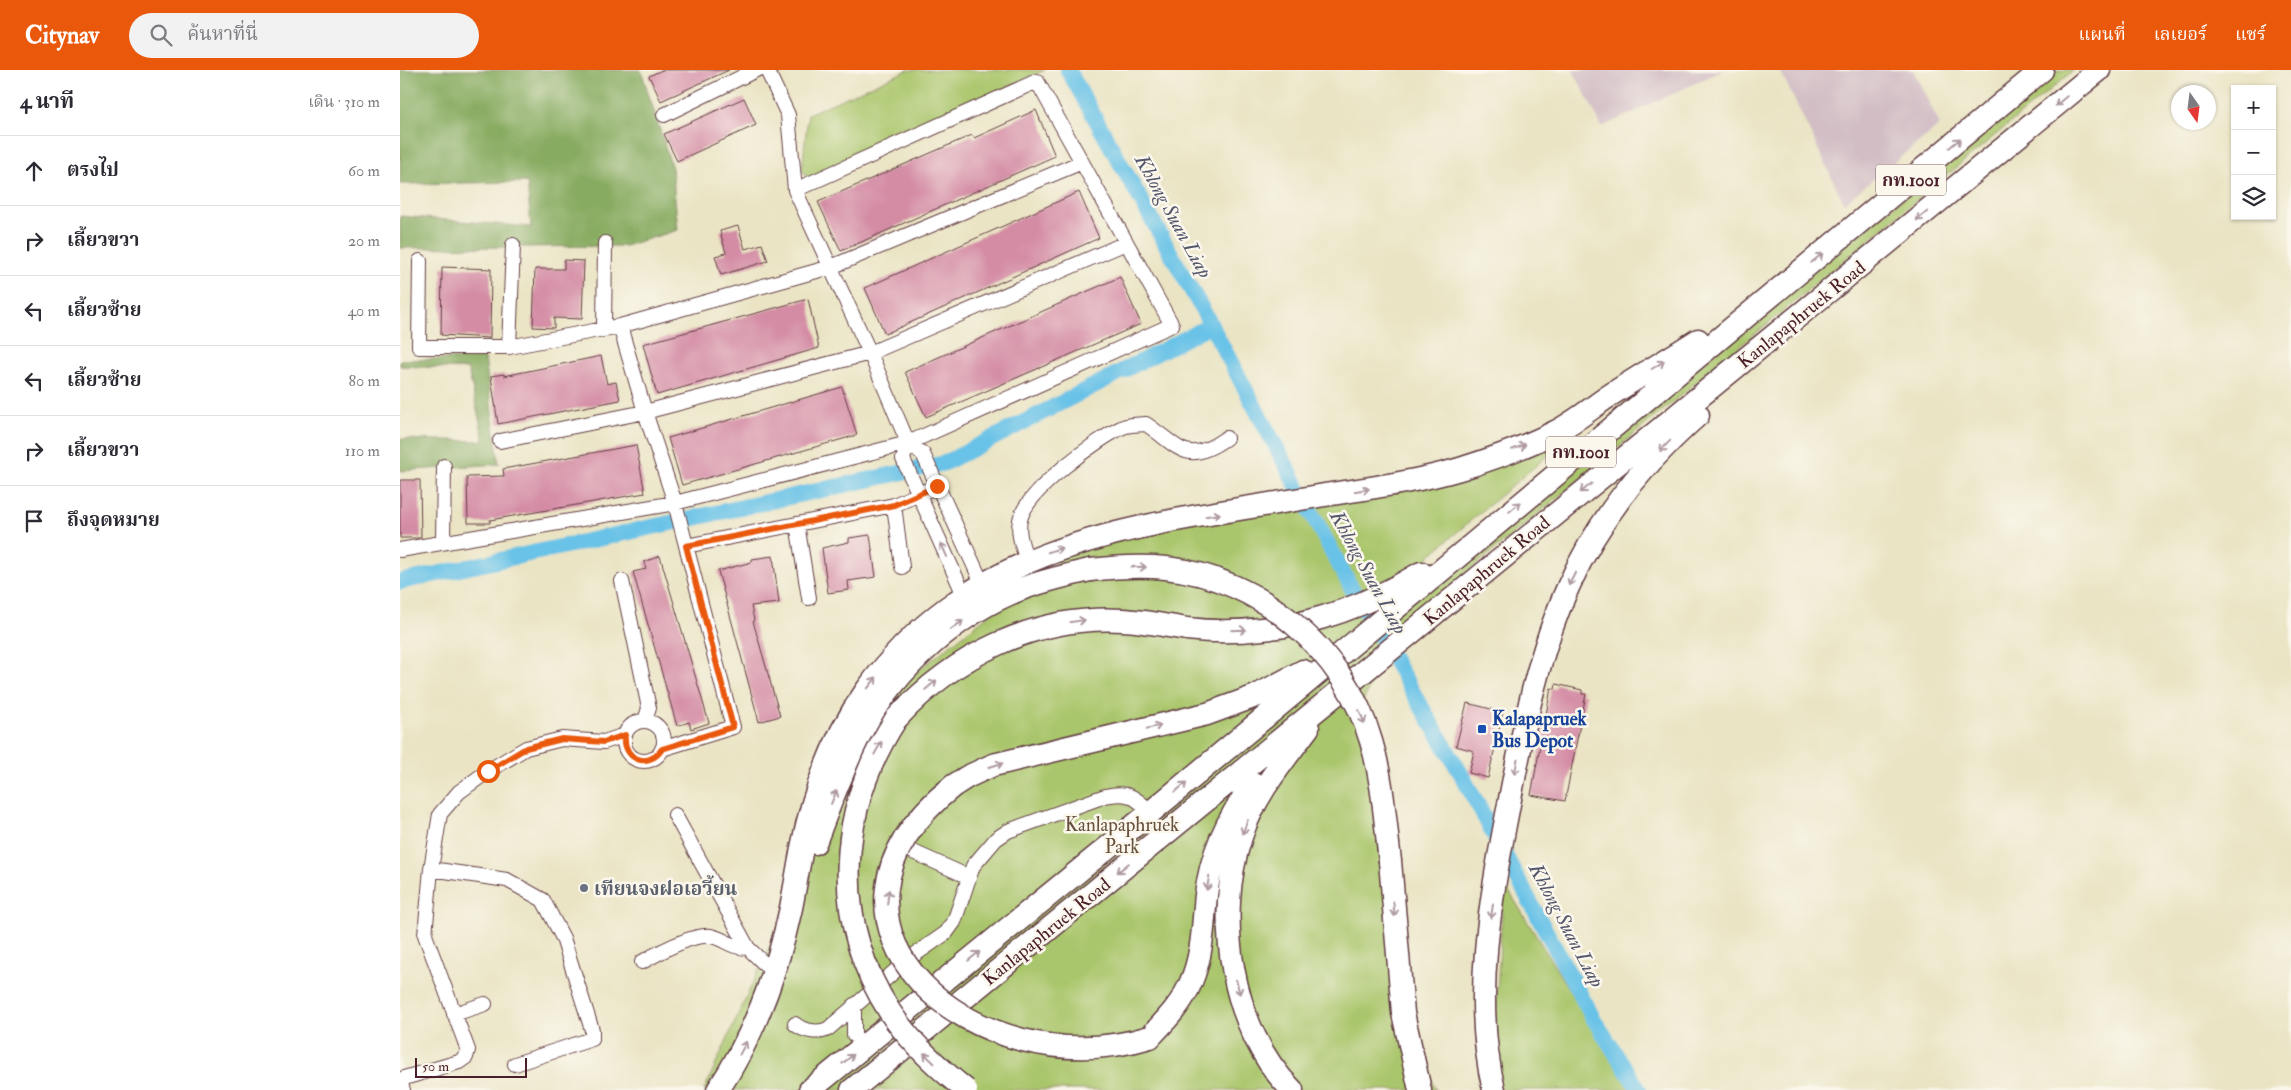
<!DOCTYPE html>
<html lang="th">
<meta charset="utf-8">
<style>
:root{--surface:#fff;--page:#f2f2f3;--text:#2b2b33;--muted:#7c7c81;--line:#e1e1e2;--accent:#ea580c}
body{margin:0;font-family:"IM FELL Double Pica","Noto Serif Thai",serif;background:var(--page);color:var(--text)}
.controls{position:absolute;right:15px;top:15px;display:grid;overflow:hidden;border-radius:0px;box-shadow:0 1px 4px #0004}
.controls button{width:45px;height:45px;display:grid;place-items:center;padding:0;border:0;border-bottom:1px solid var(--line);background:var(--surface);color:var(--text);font:25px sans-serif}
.compass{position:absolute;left:1771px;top:15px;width:45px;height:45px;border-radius:50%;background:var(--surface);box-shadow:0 1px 4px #0004;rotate:166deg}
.scale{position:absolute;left:15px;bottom:12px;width:112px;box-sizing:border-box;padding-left:5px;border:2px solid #4a1f2b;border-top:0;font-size:14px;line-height:18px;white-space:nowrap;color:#4a1f2b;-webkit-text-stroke:4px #fbf7ec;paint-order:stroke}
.stop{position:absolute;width:15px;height:15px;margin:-11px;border:4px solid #ea580c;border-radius:50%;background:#fff}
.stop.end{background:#ea580c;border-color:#fff;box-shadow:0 1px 5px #0008}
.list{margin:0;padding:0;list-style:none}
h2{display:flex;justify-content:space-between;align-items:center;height:65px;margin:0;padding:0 20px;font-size:21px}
h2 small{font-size:16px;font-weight:400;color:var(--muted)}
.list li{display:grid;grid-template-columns:32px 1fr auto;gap:15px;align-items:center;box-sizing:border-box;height:70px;padding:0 20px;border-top:1px solid var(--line)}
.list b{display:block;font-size:19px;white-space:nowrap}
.list em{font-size:16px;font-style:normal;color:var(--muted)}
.icon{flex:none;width:28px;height:28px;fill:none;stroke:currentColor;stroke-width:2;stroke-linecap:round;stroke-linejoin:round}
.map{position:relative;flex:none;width:1891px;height:1020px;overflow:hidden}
header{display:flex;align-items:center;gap:30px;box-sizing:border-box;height:70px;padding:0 25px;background:var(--accent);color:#fff}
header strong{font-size:24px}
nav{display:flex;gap:28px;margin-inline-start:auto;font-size:18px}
.search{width:350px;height:45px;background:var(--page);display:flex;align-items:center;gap:12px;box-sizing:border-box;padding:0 18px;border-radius:28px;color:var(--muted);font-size:19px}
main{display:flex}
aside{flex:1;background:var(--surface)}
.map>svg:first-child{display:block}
.industrial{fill:#d2bdc5}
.green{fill:#aac66c;stroke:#7a724c}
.forest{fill:#87ab60;stroke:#686546}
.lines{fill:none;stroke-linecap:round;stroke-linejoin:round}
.canal{stroke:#69c2e7;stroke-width:16}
.building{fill:#d48ca5}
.minor-casing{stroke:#623d42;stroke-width:16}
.primary-casing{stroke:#623d42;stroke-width:25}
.minor{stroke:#fff;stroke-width:14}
.primary{stroke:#fff;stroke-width:22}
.primary-bridge-casing{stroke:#623d42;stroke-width:25;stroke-linecap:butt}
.primary-bridge{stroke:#fff;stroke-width:22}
.oneway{stroke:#ae9aa0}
.route{stroke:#ea580c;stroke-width:6}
.transit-dot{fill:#1a4fb4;stroke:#fbf7ec;stroke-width:2}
.worship-dot{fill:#6b7280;stroke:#fbf7ec;stroke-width:2}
.labels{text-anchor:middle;stroke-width:5;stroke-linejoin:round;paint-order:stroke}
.shield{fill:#fbf7ec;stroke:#7f6065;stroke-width:1}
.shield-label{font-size:18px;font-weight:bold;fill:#4a1f2b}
.street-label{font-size:19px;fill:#4a1f2b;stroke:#fbf7ec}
.transit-label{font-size:19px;font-weight:bold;fill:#164399;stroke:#fbf7ec;text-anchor:start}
.park-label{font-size:19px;fill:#67513e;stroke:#fbf7ec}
.worship-label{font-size:19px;font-weight:bold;fill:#5b616d;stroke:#fbf7ec;text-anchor:start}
.water-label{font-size:20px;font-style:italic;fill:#55586d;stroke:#fbf7ec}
</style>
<header>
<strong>Citynav</strong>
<div class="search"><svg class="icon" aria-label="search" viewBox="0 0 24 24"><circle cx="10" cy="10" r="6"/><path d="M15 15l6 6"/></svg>ค้นหาที่นี่</div>
<nav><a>แผนที่</a><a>เลเยอร์</a><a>แชร์</a></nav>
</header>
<main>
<aside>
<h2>4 นาที<small>เดิน · 310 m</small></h2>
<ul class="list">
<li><svg class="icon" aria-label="ahead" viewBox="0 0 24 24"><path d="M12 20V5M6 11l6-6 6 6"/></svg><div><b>ตรงไป</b></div><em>60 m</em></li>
<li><svg class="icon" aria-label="right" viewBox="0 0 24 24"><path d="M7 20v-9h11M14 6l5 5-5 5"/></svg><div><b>เลี้ยวขวา</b></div><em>20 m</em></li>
<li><svg class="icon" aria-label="left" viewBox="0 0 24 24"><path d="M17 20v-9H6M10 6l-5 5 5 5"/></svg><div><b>เลี้ยวซ้าย</b></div><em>40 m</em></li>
<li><svg class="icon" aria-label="left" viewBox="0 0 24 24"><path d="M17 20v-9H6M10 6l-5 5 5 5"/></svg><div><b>เลี้ยวซ้าย</b></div><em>80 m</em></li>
<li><svg class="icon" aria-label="right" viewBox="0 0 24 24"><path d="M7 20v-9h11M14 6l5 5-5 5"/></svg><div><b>เลี้ยวขวา</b></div><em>110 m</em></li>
<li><svg class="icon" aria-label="arrive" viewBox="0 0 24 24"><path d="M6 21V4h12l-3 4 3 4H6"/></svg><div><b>ถึงจุดหมาย</b></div></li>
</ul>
</aside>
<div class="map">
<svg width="1891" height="1020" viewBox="0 0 1891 1020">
<rect width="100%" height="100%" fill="#fbf7ec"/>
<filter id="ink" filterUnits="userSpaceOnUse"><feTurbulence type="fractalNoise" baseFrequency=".02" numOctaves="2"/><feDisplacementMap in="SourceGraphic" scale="10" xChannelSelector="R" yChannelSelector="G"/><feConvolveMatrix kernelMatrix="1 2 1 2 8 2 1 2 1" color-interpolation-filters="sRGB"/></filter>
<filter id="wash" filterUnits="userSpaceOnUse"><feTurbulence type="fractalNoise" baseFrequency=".0096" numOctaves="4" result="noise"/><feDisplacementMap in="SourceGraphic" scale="20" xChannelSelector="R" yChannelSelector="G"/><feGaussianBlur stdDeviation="1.12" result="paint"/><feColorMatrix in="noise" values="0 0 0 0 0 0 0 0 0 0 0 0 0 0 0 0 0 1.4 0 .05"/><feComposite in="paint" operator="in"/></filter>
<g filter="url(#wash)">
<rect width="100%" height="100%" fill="#eae4c4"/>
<path class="industrial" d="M1173,0H1323L1202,57Z
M1380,0H1513L1540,55L1444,133Z"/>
<path class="green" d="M508,0H645L409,108L402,101L408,44Z
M1659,0H1674L995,562L959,640L1011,970L1036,1020H304L482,629L605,532L665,506L649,482L965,416L1185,354L1030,485L1006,537Z
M1104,813L1230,1020H1101L1093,988Z"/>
<path class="forest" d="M0,0H241L272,98L278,160L225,176L0,178V146L131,157L127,112L0,114Z
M85,288L99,394L0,401V369L84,371L68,299L0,296V290Z"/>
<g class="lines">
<path class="canal" d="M668,0L811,255L952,519L1060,702L1193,948L1239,1020
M0,512L545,393L811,255"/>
</g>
<g id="blocks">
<path class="building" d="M262,0H329L261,31L249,6Z
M344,28L356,55L277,91L264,64Z
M636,40L655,86L441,181L418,132L572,65L574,68Z
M679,122L699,168L485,264L465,218Z
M338,156L345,179L362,174L368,191L321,205L315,186L326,183L320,161Z
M164,190L184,191L182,249L154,248V258L133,257L135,199H164Z
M42,197L91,199L90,268L41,265Z
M720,207L741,254L526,347L505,302Z
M408,229L419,278L257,325L243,274Z
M201,286L207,314L216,312L220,330L98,354L91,306L104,304V306Z
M442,317L457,365L282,415L268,368Z
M236,375L245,423L90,450V453H68L67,407L104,406L103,399Z
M0,410H20L21,468H0Z
M470,465L476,507L448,511L449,520L428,523L422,478L449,472V468Z
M260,486L309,653L291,659L289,652L277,656L233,502L246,499L244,492Z
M373,486L379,533L351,536L354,550L353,551L380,646L359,652L318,501L352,492V489Z
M1156,614L1182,620V624H1186L1165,731L1131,725L1151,618L1155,619Z
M1067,633L1103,642L1088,708L1069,703L1074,681L1056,676Z"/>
</g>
</g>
<g filter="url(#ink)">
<use href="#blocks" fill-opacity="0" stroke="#623d42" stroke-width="1"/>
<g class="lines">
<g class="minor-casing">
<path id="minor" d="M367,0L388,45L395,120L470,283L508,373L523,384L582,513
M264,45L356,0
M20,191L19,277H109L220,256L431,197L682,92
M220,256L245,342L275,433L333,657L262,679
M204,260L205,173
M109,277L113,175
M100,371L245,342L470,283L726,173
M508,373L503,389L564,525
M494,435L502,497
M397,454L409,528
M43,472L44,396
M286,476L494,435L537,416
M0,480L275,433L508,373L772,255L637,11L395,120
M627,491C623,478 617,464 620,450C626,421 697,369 723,357C730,354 739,355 746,354C781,378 786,396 826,368
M222,511L249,638L245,651
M224 671a20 20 0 1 1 40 0a20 20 0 1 1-40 0Z
M275,745L348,878
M511,781L569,807
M31,799L107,810L143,830L163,868L192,960V969L115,994
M242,892C256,884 294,863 311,866C325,869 331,878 348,878L374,903
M454,935V965
M54,944L85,934
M395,954C403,961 418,964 428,959L510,888L546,863L554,852L573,796L596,769L608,761L705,726C728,721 734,726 751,742
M3,1020L1,1014L4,1008L59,992L66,987L68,980L25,865L31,799L40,744L59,722L88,701L126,678L162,669L204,672L225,665"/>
</g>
<g class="primary-casing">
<path id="primary" d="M496,649C554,585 635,545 723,550C745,551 766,556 787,559C812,562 837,562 862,559C918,554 973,532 1021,503
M553,716L567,707L593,695L807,644L856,626L903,601
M415,773C429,735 445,694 464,658C497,597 559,542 624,518C646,510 668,505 690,500
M990,791L1003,943L1020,1020
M750,967C766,950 782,934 791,912C803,884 803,854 806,825C811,783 828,747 853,714
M318,1020C355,964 377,903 391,838C395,818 398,798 402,778C413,722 433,668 466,621C575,468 742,456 913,427C962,419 1012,413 1060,399C1092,389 1125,377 1155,362C1173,353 1189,340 1206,328C1236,308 1267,290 1298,270
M410,1020L751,742L1642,0
M452,1020L1699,0
M892,1020C831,960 814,846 841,767C854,726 882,693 908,658
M1094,1020C1071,926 1092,822 1110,729C1124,656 1138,583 1169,515C1198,450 1245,392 1298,345"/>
</g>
<use href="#minor" class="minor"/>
<use href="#primary" class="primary"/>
<g class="primary-bridge-casing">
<path id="primary-bridge" d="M690,500C715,497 740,495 766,498C861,508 945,581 971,671C983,710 985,751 990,791
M496,649C438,739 430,849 490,942C510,972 537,997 566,1020
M553,716C381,854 575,1020 750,967"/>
</g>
<use href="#primary-bridge" class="primary-bridge"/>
</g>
<defs><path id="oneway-shaft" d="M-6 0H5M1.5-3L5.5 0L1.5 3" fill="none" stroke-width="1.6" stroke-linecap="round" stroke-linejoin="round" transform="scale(1.25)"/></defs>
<g class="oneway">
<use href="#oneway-shaft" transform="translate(1661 31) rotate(140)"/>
<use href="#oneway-shaft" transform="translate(1555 73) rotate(-40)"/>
<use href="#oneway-shaft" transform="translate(1522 146) rotate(140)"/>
<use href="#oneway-shaft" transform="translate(1417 188) rotate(-39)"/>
<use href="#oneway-shaft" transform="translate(1258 295) rotate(-32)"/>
<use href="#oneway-shaft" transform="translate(1265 376) rotate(134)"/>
<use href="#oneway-shaft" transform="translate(1119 377) rotate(-21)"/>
<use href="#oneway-shaft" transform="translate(1186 418) rotate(141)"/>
<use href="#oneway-shaft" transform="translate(962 420) rotate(-9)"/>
<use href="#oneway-shaft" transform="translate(1115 437) rotate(-40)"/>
<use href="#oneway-shaft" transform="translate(813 445) rotate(-10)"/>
<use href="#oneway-shaft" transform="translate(544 480) rotate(-114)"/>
<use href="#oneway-shaft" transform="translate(655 480) rotate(-18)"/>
<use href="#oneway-shaft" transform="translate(739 497) rotate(1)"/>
<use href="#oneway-shaft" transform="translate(1172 509) rotate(117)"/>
<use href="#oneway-shaft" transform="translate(678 551) rotate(-8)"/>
<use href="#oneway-shaft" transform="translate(557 555) rotate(-36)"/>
<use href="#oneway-shaft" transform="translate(839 560) rotate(-2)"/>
<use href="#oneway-shaft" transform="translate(472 613) rotate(-52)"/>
<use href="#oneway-shaft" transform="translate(531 615) rotate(-40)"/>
<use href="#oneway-shaft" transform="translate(962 647) rotate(67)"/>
<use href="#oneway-shaft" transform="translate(754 657) rotate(-13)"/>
<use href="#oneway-shaft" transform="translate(478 678) rotate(-61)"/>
<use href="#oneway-shaft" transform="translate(596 695) rotate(-18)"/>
<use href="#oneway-shaft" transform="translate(1116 697) rotate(101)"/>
<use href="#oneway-shaft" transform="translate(781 717) rotate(-40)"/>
<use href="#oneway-shaft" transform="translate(434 727) rotate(-67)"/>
<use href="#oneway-shaft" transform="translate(845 757) rotate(112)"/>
<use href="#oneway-shaft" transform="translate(723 798) rotate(141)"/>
<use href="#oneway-shaft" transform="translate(808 813) rotate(100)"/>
<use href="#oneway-shaft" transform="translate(488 827) rotate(-83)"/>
<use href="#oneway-shaft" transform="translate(994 839) rotate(85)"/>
<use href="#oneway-shaft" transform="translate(1092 841) rotate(98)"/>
<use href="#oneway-shaft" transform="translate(574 886) rotate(-39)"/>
<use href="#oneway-shaft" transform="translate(838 917) rotate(75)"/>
<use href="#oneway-shaft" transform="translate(343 978) rotate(-62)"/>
<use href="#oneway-shaft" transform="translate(529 988) rotate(-136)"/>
<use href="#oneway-shaft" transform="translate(448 989) rotate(-39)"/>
</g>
</g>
<g class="lines" filter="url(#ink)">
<path class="route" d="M88,701L126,678L162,669L204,672L225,665C222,689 248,700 262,679L333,657L286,476L494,435L537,416"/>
</g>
<rect class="transit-dot" x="1077" y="654" width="10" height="10" rx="2.5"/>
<circle class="worship-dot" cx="184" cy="818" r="5"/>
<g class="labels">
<g class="shield">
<rect x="1476" y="94.5" width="70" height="31" rx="4"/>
<rect x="1146" y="366.5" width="70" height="31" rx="4"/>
</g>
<g class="shield-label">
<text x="1511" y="116">กท.1001</text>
<text x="1181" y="388">กท.1001</text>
</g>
<g class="street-label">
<text transform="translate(1401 244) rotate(-39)" y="7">Kanlapaphruek Road</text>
<text transform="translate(1086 500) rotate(-40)" y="7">Kanlapaphruek Road</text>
<text transform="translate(646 861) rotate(-39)" y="7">Kanlapaphruek Road</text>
</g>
<g class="transit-label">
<text x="1092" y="655">Kalapapruek<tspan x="1092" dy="22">Bus Depot</tspan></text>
</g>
<g class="park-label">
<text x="722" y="761">Kanlapaphruek<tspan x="722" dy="22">Park</tspan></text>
</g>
<g class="worship-label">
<text x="194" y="825">เทียนจงฝอเอวี้ยน</text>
</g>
<g class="water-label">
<text transform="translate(774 146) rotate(61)" y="7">Khlong Suan Liap</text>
<text transform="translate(969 502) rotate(61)" y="7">Khlong Suan Liap</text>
<text transform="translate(1167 855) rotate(62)" y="7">Khlong Suan Liap</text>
</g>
</g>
</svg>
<div class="controls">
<button>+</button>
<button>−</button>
<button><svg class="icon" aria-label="layers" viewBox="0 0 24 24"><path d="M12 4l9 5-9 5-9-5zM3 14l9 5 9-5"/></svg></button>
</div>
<svg class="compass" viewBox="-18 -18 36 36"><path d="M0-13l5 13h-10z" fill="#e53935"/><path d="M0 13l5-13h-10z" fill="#7c7c81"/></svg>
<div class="scale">50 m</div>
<div class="stop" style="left:88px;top:701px"></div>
<div class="stop end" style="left:537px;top:416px"></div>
</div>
</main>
